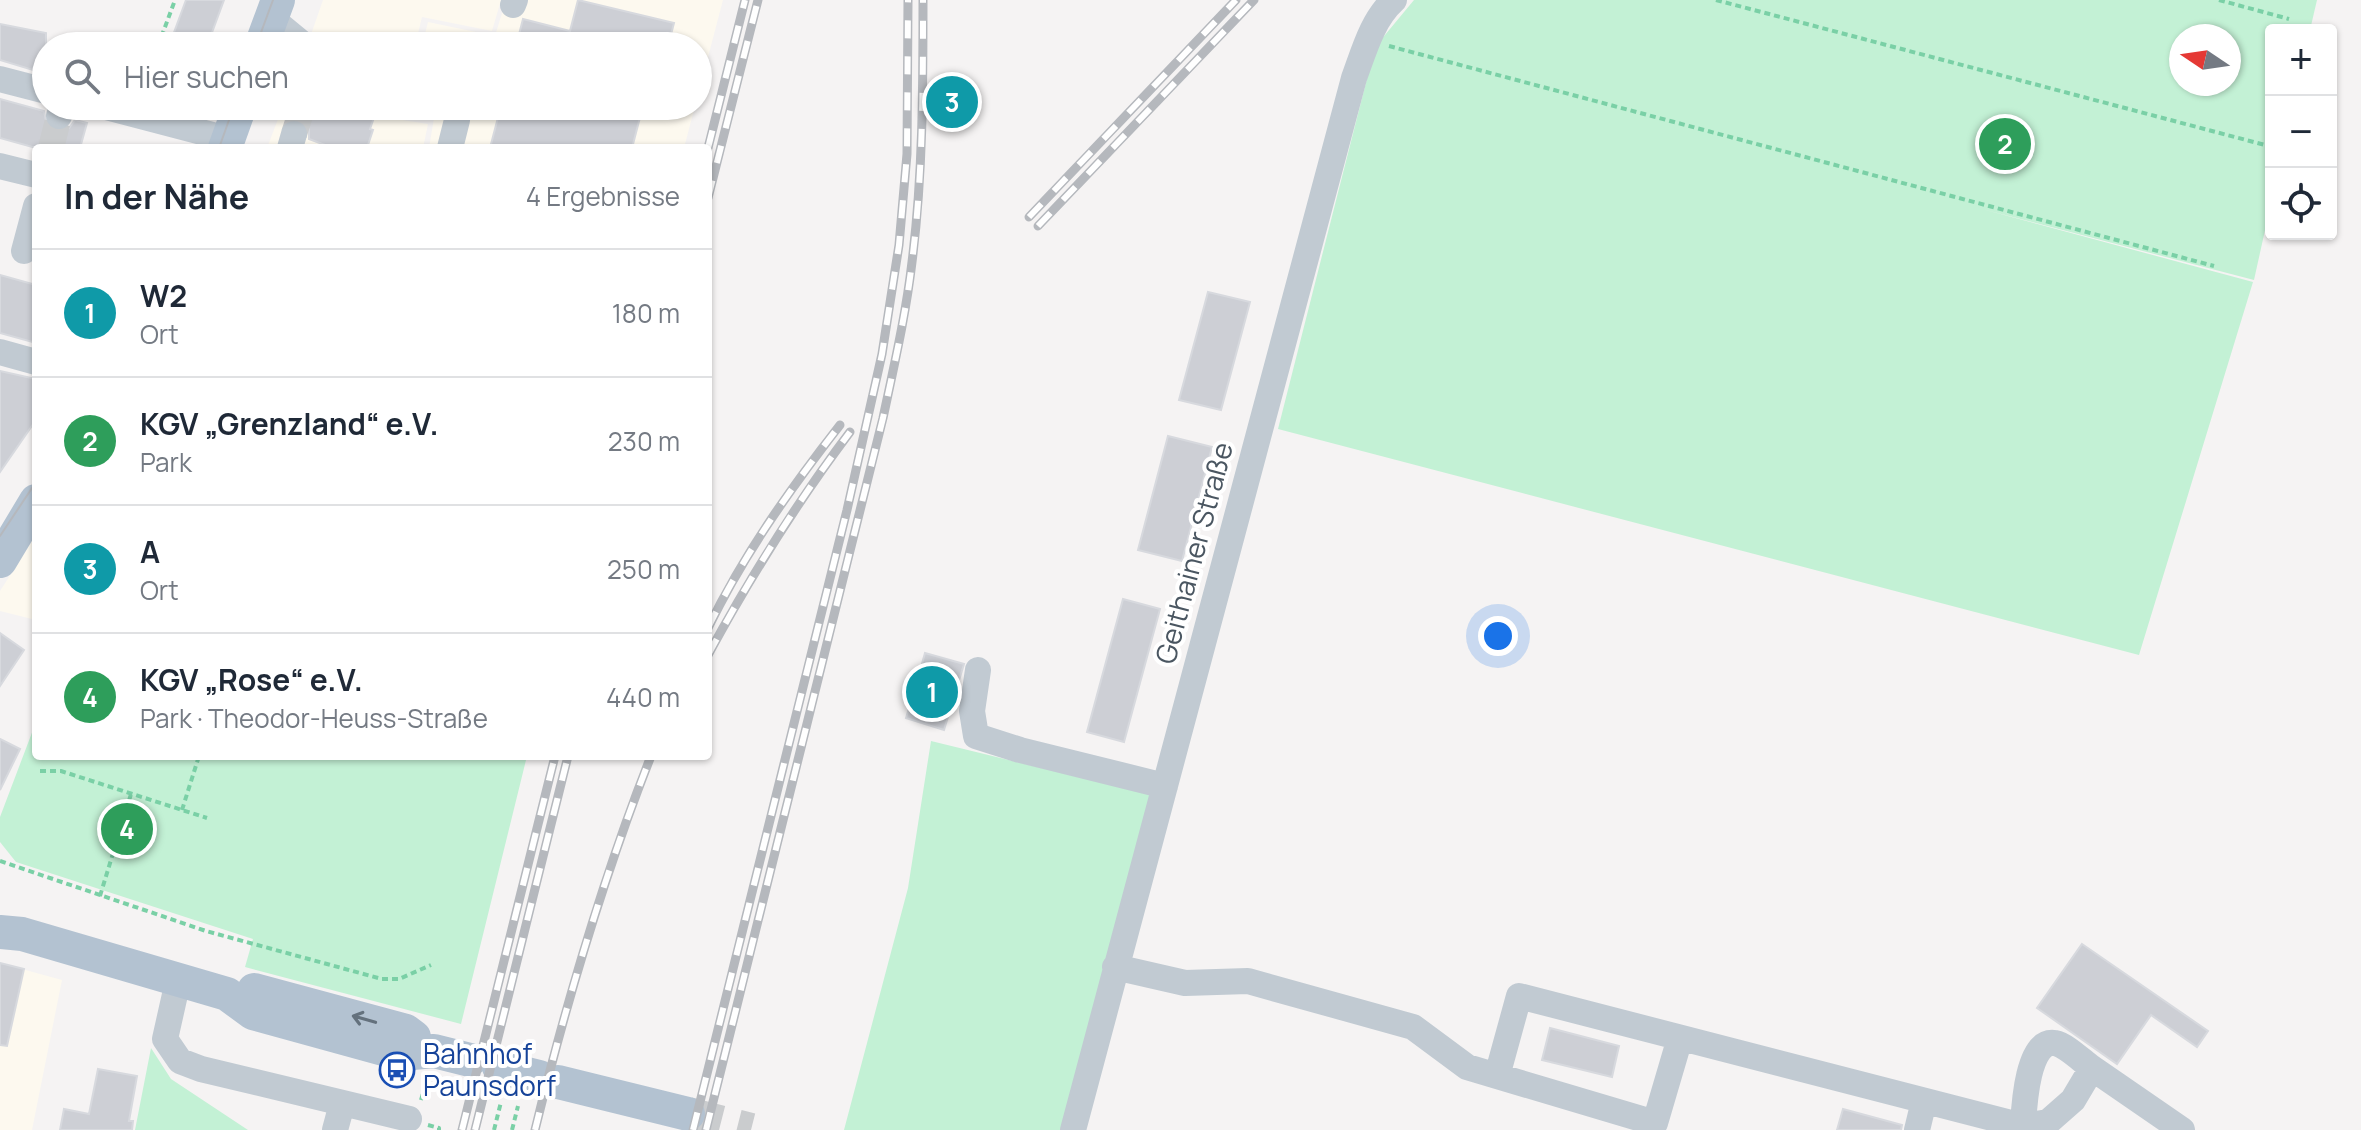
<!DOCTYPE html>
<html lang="de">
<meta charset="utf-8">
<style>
:root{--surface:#fff;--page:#f6f6f7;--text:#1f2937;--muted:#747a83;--line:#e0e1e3;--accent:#1a73e8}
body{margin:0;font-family:Manrope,sans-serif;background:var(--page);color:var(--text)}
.controls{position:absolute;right:24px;top:24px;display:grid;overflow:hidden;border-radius:8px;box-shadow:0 2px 6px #0004}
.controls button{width:72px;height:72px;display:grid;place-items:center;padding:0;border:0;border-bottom:2px solid var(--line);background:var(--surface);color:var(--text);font:40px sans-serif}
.compass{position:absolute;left:2169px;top:24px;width:72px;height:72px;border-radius:50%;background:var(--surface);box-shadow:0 2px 6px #0004;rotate:283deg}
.you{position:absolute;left:1498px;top:636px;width:28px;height:28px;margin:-20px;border:6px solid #fff;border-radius:50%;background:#1a73e8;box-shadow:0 0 0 12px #1a73e833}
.badge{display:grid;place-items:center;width:52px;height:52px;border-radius:50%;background:var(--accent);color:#fff;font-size:26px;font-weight:700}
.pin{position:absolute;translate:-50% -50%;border:4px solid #fff;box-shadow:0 2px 8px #0006}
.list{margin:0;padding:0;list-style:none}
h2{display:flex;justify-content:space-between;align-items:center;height:104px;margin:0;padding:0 32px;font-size:34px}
h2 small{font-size:26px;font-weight:400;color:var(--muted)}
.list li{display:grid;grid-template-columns:52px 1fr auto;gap:24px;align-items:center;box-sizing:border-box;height:128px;padding:0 32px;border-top:2px solid var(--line)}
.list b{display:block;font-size:30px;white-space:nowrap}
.list p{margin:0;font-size:26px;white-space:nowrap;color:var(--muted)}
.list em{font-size:26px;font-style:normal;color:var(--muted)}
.icon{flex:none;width:44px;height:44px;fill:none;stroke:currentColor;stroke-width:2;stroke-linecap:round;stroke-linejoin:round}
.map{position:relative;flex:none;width:2361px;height:1130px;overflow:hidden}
.search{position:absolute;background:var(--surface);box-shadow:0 2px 6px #0004;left:32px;top:32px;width:680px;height:88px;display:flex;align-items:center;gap:20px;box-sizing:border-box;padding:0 28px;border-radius:44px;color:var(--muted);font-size:30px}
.panel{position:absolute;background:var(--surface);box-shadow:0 2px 6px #0004;left:32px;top:144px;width:680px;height:616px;border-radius:8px}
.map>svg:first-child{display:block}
.commercial{fill:#fdf9ef}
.green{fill:#c3f1d5;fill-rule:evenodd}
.building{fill:#cdcfd5;stroke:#d7d9de;stroke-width:2}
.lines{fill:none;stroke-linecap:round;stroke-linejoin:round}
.minor-tunnel{stroke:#caccce;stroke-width:26;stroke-dasharray:26 13;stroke-linecap:butt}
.major-tunnel{stroke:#caccce;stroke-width:34;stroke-dasharray:34 17;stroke-linecap:butt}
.path{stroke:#7ad0a6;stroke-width:4;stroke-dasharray:6 4;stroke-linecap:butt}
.minor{stroke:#c1cad2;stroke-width:26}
.major{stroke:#b3c2d1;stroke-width:34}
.tram{stroke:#b5b8bd;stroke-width:2}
.rail-casing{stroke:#b5b8bd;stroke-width:9}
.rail{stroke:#fff;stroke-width:6;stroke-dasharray:18;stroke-linecap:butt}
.oneway{stroke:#64717d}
.labels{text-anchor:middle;stroke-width:8;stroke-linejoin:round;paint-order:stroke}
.street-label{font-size:28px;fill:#4a5661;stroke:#fff}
.transit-label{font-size:28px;fill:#164399;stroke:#fff;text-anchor:start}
</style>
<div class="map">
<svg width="2361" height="1130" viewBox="0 0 2361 1130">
<rect width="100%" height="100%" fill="#f5f3f3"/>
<path class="commercial" d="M323,0H501L492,31L422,17L415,46H307Z
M506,0H723L698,95V46H422L428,22L495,36Z
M283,106H399L396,119L428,124L423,148H267Z
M409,106H695L684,148H429L434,118L407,112Z
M36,535V620L0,611V591Z
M0,963L62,980L32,1130H0Z"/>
<path class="green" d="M1414,0H2317L2310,30H2271V203L2254,280L1982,209L2253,282L2139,655L1278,429L1375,47ZM2181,36H2229V84H2181Z
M36,722V756H527L461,1024L245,967L253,939L16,862L0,842V817Z
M931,741L1156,796L1066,1130H844L908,888Z
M151,1048L171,1079L248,1130H135Z"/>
<path class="building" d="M186,0H224L207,46H169Z
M578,0L674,23L668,46H516L523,19L570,31Z
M0,24L46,33V74L0,60Z
M0,99L44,111L47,126L55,131L69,128L75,120L87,123L80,148H36L0,138Z
M292,106H308L322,111L324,106H378L370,129L373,130L367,148H333L309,139V129L305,122L298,118L287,120Z
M501,106H643L632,148H490Z
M0,275L36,285V343L0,333Z
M1208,292L1250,302L1221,410L1179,400Z
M0,371L36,379V420L0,472Z
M1168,436L1212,447L1182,561L1138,550Z
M1123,599L1160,609L1124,742L1087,732Z
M0,633L24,650L0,686Z
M925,653L964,664L944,730L906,718L911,701L907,700L911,684L916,685Z
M0,739L20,749L0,790Z
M2082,944L2208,1031L2197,1047L2151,1015L2117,1064L2037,1008Z
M0,963L24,969L7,1046L0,1045Z
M1550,1028L1619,1046L1612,1077L1542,1060Z
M98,1069L137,1076L129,1121H133L132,1130H60L64,1109L89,1114Z
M1843,1109L1902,1125L1901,1130H1837Z"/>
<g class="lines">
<path class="minor-tunnel" d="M294,134L303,106
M51,148L59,116"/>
<path class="major-tunnel" d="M688,1114L751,1130"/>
<path class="path" d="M1716,0L2265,145
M2219,0L2289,19
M158,46L175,0
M1389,46L2214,266
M36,298V297
M40,771H61L207,818
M182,810L199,756
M0,861L206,931L382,979H399L431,965
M100,896L131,794
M421,1100L426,1083
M428,1125L439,1128V1130
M494,1130L501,1102
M512,1130L518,1106"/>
<path class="minor" d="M513,5L515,0
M271,18L305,46
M0,79L46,91
M102,106L228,139
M59,116L62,106
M290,148L294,134
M450,148L457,120
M0,166L36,175
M24,251L36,206
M0,352L36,362
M978,670L972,711L976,736L1020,750L1165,786
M1115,967L1185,983L1248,981L1413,1027L1467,1067L1655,1123L1680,1038
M178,981L165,1039L180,1061L201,1069L409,1119
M2092,1068L2182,1130
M1497,1076L1519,996L2023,1126L2048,1122L2073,1100L2092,1068C2082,1061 2066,1045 2055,1043C2027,1039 2024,1108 2023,1126L2022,1130
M335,1130L342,1104
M1073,1130L1354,78C1364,51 1372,20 1394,0
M1917,1130L1924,1101"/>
<path class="major" d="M261,46L278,0
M225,148L240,106
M0,561L36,501
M0,932L22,934L227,994L253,1013L402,1054L434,1051L470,1060
M254,990L406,1031L414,1037
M499,1067L539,1077
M558,1082L688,1114"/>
<path class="tram" d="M256,46L273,0
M219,148L234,106
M0,536L36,482"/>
<g class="rail-casing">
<path id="rail" d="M708,148L745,0
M708,198L758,0
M1029,217L1236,0
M1038,226L1254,0
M708,628C744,554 790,489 840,425
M708,655C752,574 795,505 850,432
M462,1130L555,756
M475,1130L568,756
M535,1130C566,1003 603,878 651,756
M693,1130L847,510L882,354L899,245L907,154L908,0
M706,1130L883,418C894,366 906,314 912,262C923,175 923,88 923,0"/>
</g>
<use href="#rail" class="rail"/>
</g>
<defs><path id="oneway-shaft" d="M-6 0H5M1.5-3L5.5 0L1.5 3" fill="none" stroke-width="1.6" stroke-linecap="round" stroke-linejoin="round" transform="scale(2)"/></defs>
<use class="oneway" href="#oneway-shaft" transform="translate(364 1019) rotate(-164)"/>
<defs>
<g id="bus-ring" transform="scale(1.8)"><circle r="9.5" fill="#fff" stroke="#1a4fb4" stroke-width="1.5"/><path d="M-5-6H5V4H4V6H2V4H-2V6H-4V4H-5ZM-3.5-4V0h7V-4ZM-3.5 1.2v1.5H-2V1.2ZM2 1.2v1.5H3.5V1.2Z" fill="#1a4fb4"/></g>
</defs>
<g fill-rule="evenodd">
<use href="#bus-ring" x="397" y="1070"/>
</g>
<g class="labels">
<g class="street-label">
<text transform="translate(1194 553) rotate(-75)" y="10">Geithainer Straße</text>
</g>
<g class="transit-label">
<text x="423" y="1064">Bahnhof<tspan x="423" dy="32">Paunsdorf</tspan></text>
</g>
</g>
</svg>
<div class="controls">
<button>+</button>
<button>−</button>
<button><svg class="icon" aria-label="locate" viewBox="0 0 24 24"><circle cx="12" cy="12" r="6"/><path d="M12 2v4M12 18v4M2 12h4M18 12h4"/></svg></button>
</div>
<svg class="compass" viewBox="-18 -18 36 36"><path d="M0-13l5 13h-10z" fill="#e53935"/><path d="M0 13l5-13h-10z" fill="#747a83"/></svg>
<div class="you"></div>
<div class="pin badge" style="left:932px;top:692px;background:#0f9aa8">1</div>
<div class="pin badge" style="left:2005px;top:144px;background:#2e9e5b">2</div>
<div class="pin badge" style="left:952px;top:102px;background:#0f9aa8">3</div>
<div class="pin badge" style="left:127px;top:829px;background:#2e9e5b">4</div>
<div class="search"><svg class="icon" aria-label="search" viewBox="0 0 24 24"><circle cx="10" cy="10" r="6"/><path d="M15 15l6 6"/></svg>Hier suchen</div>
<section class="panel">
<h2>In der Nähe<small>4 Ergebnisse</small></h2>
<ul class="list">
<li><span class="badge" style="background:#0f9aa8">1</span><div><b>W2</b><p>Ort</p></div><em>180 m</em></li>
<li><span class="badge" style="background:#2e9e5b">2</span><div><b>KGV „Grenzland“ e.V.</b><p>Park</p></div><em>230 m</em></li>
<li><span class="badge" style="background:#0f9aa8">3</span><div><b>A</b><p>Ort</p></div><em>250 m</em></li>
<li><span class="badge" style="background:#2e9e5b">4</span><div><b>KGV „Rose“ e.V.</b><p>Park · Theodor-Heuss-Straße</p></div><em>440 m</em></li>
</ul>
</section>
</div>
